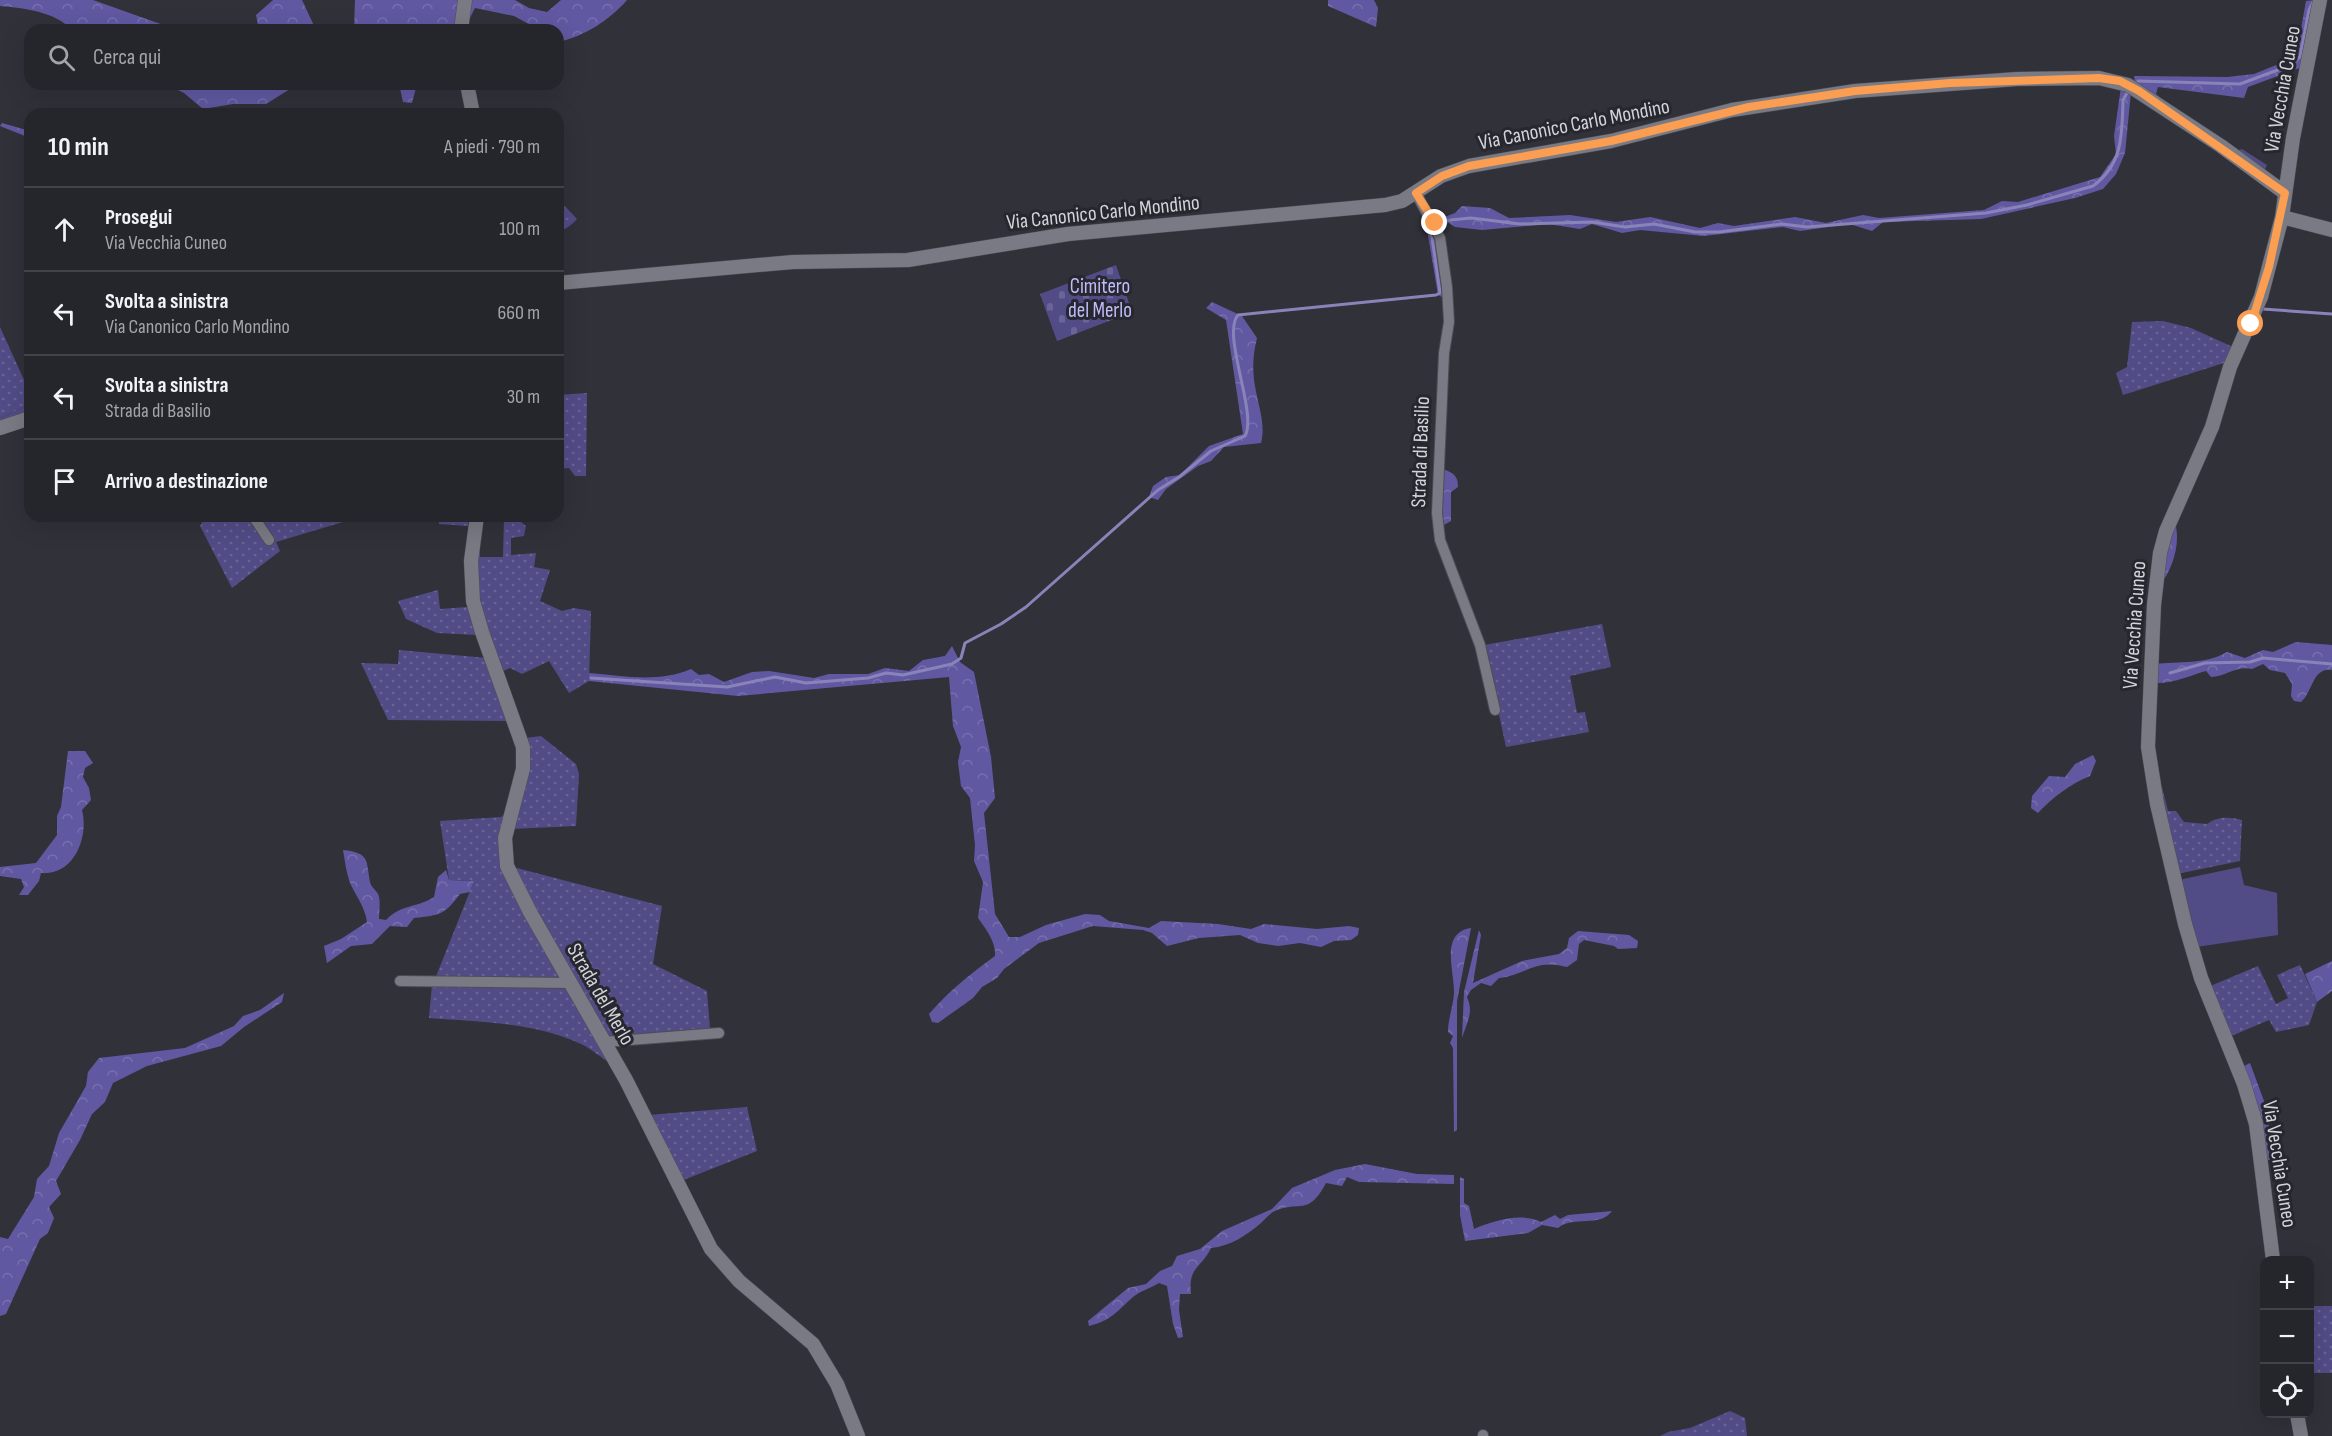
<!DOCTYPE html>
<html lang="it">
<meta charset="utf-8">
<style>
:root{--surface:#25252c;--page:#313138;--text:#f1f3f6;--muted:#a3a5a9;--line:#424248}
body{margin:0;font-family:"Sofia Sans Condensed",sans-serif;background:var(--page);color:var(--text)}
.controls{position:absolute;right:18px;bottom:18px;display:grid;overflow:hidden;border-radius:12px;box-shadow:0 6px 24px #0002}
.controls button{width:54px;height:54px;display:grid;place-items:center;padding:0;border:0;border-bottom:2px solid var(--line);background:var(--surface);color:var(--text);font:30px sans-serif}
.stop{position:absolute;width:18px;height:18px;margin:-14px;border:4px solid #fb9e51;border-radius:50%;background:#fff}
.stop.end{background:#fb9e51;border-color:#fff;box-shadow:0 2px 6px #0008}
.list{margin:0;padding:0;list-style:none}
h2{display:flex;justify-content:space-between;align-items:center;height:78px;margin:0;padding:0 24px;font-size:26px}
h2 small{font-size:20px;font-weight:400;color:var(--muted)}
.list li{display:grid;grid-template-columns:39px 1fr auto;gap:18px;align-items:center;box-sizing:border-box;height:84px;padding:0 24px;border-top:2px solid var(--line)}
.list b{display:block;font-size:22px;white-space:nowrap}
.list p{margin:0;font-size:20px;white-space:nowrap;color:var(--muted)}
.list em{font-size:20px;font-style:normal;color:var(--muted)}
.icon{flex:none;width:33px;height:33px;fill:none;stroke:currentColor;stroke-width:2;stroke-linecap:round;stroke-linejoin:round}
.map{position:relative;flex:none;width:2332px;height:1436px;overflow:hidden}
.search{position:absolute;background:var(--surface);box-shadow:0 6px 24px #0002;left:24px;top:24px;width:540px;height:66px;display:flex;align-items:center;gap:15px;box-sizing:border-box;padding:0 21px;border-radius:18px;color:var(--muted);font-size:22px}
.panel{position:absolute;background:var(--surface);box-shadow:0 6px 24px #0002;left:24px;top:108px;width:540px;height:414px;border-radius:18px}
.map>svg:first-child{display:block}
.grass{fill:#514c86}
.forest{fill:url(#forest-crowns)}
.cemetery{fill:url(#cemetery-stones)}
.garden{fill:url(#garden-dots)}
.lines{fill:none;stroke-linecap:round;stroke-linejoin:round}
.stream{stroke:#8884b9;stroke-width:3}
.minor-casing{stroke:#4d4d55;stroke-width:12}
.tertiary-casing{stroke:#4d4d55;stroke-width:15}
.minor{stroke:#7a7a84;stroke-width:10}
.tertiary{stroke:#7a7a84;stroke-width:14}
.route{stroke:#fb9e51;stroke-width:8}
.labels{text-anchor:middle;stroke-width:6;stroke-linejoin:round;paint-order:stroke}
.street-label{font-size:21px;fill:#d3d3d9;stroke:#27272f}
.park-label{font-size:21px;fill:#bebcf9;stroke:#27272f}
</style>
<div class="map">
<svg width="2332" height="1436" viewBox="0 0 2332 1436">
<defs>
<pattern id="forest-crowns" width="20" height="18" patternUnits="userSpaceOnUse" patternTransform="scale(1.5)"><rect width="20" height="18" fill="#6059a2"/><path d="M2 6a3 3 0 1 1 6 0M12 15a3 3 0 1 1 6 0" fill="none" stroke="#7670ae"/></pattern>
<pattern id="cemetery-stones" width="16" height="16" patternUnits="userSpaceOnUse" patternTransform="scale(1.5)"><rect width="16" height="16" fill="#514c86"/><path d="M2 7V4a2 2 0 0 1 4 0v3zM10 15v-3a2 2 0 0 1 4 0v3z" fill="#696596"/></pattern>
<pattern id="garden-dots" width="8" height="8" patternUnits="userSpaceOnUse" patternTransform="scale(1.5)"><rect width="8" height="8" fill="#514c86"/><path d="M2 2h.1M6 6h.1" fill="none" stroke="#696596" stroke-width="1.8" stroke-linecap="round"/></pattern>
</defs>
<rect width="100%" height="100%" fill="#31313a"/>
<path class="grass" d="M2242,149L2267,165L2264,172L2235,151Z
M30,404V411L0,422V418Z
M2240,867L2244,885L2277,893L2278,935L2196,947L2179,885L2183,879Z"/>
<path class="forest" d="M0,0H93L169,27H202V30H72C56,12 24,8 0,6Z
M273,0H302L316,30H259L256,15Z
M355,0H461L456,30H354Z
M469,0H515L529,8L547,12L561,0H627C610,20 583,37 558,42V30H540L514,16L475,8L464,30Z
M1328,0H1374L1378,8L1376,27L1328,6Z
M2315,0L2302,67L2248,87L2244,98L2158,87L2156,94L2174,109L2135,82L2134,76L2227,77L2254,74L2296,57L2306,1Z
M166,84H298L266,104H233L203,109L184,93Z
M399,84H417L412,103L403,102Z
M2121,87L2131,92L2125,153L2116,174L2103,189L2075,198L1981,219L1883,222L1872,231L1850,224L1800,231L1783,227L1704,236L1640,230L1622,233L1592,224L1580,229L1548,224L1482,230L1455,227L1449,223L1441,226L1437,220L1455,213L1462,206L1490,208L1509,218L1570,215L1616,222L1650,217L1700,228L1718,223L1734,226L1795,217L1826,223L1863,215L1879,218L1984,210L2002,201L2018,202L2100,177L2116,154L2114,136Z
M2,123L30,131V138L0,126Z
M1432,225L1436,235L1444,298L1438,295L1427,229Z
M1212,302L1242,316L1257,338C1253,354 1252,369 1255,386C1258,405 1266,424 1261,443L1224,447L1211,461L1198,466L1166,489L1158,500L1149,497L1153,486L1166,477L1180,475L1209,446L1243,434L1226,320L1206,308Z
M1443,469C1454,473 1458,476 1458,487L1451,492V521L1442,526Z
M2174,520C2182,540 2173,570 2159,586Z
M2296,642L2332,645V670C2312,667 2313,692 2301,702L2294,701L2291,696L2292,684L2285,673L2270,670L2263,664L2252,669C2238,665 2226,676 2211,677L2206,671C2188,676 2173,684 2154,683L2155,664C2180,661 2204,665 2227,652L2245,658L2263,650L2273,652Z
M952,646L960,662L974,672L991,757L995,798L984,813L995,914L1009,937H1020L1046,925L1085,914L1100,915L1109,921L1149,928L1161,921L1218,924L1251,929L1264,924L1317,929L1349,926L1359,928L1358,935L1351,940L1334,941L1321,947L1300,943L1278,946L1258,943L1240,935L1199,938L1167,946L1152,933L1143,930L1093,926L1039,943L1004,969L997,978L982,987L973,998L938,1023L932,1022L929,1014C949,991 970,974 995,956C996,942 986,929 978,918L983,882L974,861L975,845L970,798L961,786L958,762L961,747L953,726L949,677L738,696L589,681V673C623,676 659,683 691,669L699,675L709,674L724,682L752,672L769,671L814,678L829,674H868L885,668L909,671L923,660L945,656Z
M68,751H85L93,763L85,768L83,777L89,788L91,800L82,810C89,837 74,876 41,873L39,881L28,895H19L24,887L21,879L0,876V867L36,863L57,835V816L61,807Z
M2093,755L2096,761L2090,776C2070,784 2052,798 2038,813L2031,808L2032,796L2049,776L2065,777L2075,764Z
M343,850C370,853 366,860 370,882C371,887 376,890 378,894C381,900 379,912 379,919L386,920C403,903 415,909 434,897L438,877L446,870L449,880L474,881L470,892L460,894C444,915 441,915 414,918L407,927L390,926L372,944L351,946L327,963L324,946L341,939L367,922C365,907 356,896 350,883C346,872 345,861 343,850Z
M1471,928L1457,1001V1130L1454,1132L1453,1048L1450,1043L1453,1036L1448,1032C1448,1019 1453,1007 1454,994C1455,972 1439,933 1471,928Z
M1479,930L1481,935L1473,983L1522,961L1559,954L1567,948L1569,938L1578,931L1629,935L1638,941L1637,948L1618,949L1614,946L1584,940L1579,944L1577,960L1567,967C1534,958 1527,975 1499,978L1491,986L1481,983L1471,990L1467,997C1474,1013 1467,1022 1462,1038L1464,992Z
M2332,961V991L2317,1002L2305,974Z
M284,993L282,1002L244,1027L221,1046L147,1066L113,1083L105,1102L92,1114L80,1140L56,1181L61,1194L49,1207L54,1218L48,1233L40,1239L6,1314L0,1316V1237L8,1239L34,1197L37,1179L49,1166L59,1133L86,1086L88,1072L99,1058L185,1048L234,1026L243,1016L260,1010Z
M2250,1063L2264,1101L2275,1160H2265L2242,1067Z
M1365,1164L1417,1174L1454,1175V1184L1359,1182L1347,1177L1342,1186L1326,1183C1308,1217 1300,1200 1275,1211C1270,1213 1265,1219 1261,1223C1246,1236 1230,1246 1211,1248C1201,1269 1188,1266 1191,1294H1180L1179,1310L1183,1337L1178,1338L1173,1324L1167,1286L1159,1283C1151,1288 1140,1291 1133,1297C1116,1312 1112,1320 1089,1326L1088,1321L1128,1288L1146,1284L1160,1271L1172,1266L1177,1256L1200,1249L1222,1231L1272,1209L1292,1188L1335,1170Z
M1460,1177L1464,1179V1203L1469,1206L1474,1229C1493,1221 1521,1212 1541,1222L1555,1215L1560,1219L1568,1215L1612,1211C1600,1228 1574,1215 1558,1228L1542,1225L1528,1233L1465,1241L1460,1215Z"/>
<path class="cemetery" d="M1116,265L1132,312L1057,341L1040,294Z"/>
<path class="garden" d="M558,199L577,219C571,225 567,230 558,230Z
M2163,321L2191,328L2233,347L2227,362L2123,395L2116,373L2127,367L2132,322Z
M0,327L30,393V404L0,418Z
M587,393L586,476H575L569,468L558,469V395Z
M206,516H250L269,543L275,542L257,516H354L353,519L276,542L280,551L232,588L200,526Z
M439,516H469L468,526L439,524Z
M504,519H517L526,526L524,536L511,538V555L536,553L534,567L550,570L540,601L562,611L574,608L591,611L589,681L569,693L549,661L522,674L510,668L501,672C484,628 470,584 480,538V557H503Z
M438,590L440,609L467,607L478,635L437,633L406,619L398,601Z
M1602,624L1611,667L1570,676L1577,713L1585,712L1589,732L1506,747L1484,645Z
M399,650L487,658L511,721L388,720L361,663L398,664Z
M541,736L576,764L579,774L576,826L512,829L525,738Z
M2158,784L2162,787L2168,811H2176L2184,822L2207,824C2218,816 2229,817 2242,820L2240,861L2182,873L2175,870Z
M508,811L500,846L502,869L564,979H435L474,881L449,880L440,821L501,817Z
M513,867L662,906L653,964L707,991L710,1029L607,1037Z
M2300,965L2317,1002L2309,1025L2276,1032L2269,1020L2229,1037L2208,987L2258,966L2276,1004L2288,998L2277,975Z
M432,984L567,985L612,1064C601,1058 592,1049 581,1044C535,1022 478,1022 429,1018Z
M747,1107L757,1151L681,1181L649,1115Z
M2310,1306H2332V1373H2310Z
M1730,1411L1745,1418L1747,1436H1660L1668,1432L1690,1428Z"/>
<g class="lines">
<path class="stream" d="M2138,81L2240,84L2291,65L2300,57L2309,10L2313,2
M1440,221L1471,218L1520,224L1592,222L1625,227L1654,224L1695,232H1719L1782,224L1807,227L1986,213L2027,205L2093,186C2123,164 2122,135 2123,100L2127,93
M2263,309L2332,314
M2170,673L2205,663L2250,662L2263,658L2332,664
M591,678L727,687L775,677L806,683L868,678L886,673L903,675L952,664L961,658L965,643L1001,624L1026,607L1158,490L1179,477L1211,451L1245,436C1258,414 1221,334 1238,315L1436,295L1440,293L1431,230"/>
<g class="minor-casing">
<path id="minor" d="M1416,193L1440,238L1447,287L1449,322L1444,353L1437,513L1440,540L1480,645L1495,710
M253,516L269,540
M400,981L570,983
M604,1042L719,1033
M1483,1436V1435"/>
</g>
<g class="tertiary-casing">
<path id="tertiary" d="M461,30L465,0
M467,84L473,114
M2282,217L2332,230
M558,283L793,262L908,260L1068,234L1385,205L1402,201L1441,176L1469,166L1611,141L1732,110L1855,91L2017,79L2099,78L2128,85L2221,146L2285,193
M0,428L30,418
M477,516L471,561L473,601L482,632L523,747V769L505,838L507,866L530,912L626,1080L711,1249L739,1281L813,1344L837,1384L858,1436
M2273,1260L2256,1124L2244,1084L2201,978L2185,924L2157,804L2148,747L2149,721L2154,605L2160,553L2166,531L2212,427L2230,367L2261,297L2282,217L2293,138L2320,0
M2297,1414L2301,1436"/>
</g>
<use href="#minor" class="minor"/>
<use href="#tertiary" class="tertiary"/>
</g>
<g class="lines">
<path class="route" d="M1435,223L1416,193L1442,176L1469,166L1611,141L1749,107L1855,91L1950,83L2099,78L2120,81L2139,91L2285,193L2269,267L2251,324"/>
</g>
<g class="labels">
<g class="street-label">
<text transform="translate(2282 89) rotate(-80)" y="7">Via Vecchia Cuneo</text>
<text transform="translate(1574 124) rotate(-11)" y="7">Via Canonico Carlo Mondino</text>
<text transform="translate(1103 212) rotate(-6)" y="7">Via Canonico Carlo Mondino</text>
<text transform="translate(1420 452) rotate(-88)" y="7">Strada di Basilio</text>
<text transform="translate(2134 625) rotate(-86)" y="7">Via Vecchia Cuneo</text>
<text transform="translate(601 994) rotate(60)" y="7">Strada del Merlo</text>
<text transform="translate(2280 1164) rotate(81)" y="7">Via Vecchia Cuneo</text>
</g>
<g class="park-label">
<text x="1100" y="293">Cimitero<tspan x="1100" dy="24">del Merlo</tspan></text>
</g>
</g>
</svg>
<div class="controls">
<button>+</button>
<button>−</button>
<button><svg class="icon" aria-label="locate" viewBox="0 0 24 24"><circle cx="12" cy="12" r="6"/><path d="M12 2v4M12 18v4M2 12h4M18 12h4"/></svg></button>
</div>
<div class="stop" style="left:2251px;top:324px"></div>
<div class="stop end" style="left:1435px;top:223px"></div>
<div class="search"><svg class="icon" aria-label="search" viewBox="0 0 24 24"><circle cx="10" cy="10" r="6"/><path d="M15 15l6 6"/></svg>Cerca qui</div>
<section class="panel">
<h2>10 min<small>A piedi · 790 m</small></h2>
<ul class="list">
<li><svg class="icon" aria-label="ahead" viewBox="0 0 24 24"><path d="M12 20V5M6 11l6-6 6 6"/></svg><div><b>Prosegui</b><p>Via Vecchia Cuneo</p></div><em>100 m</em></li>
<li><svg class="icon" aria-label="left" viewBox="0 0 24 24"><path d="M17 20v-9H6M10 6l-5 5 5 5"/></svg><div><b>Svolta a sinistra</b><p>Via Canonico Carlo Mondino</p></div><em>660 m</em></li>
<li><svg class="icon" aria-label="left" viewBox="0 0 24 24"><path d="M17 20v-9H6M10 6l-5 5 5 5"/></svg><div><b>Svolta a sinistra</b><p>Strada di Basilio</p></div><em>30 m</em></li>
<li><svg class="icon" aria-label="arrive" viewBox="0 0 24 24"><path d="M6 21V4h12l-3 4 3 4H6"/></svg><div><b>Arrivo a destinazione</b></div></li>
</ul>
</section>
</div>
